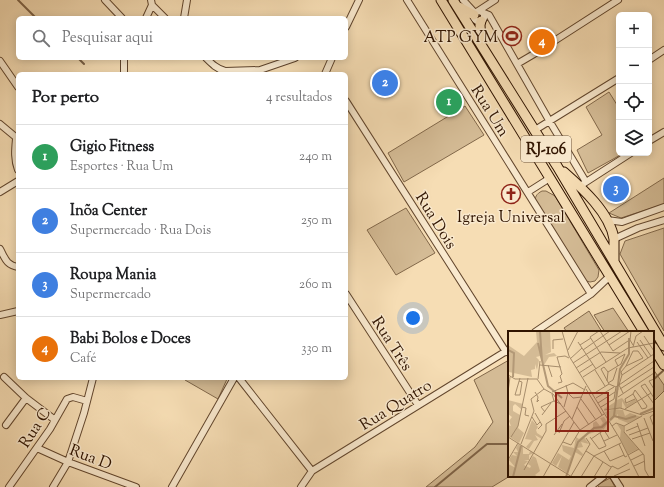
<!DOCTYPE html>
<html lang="pt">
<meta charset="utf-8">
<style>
:root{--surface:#fff;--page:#f2f2f2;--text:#202124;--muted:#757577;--line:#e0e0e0;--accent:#8f2418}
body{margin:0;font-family:"Sorts Mill Goudy",serif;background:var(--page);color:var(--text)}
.controls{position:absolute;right:12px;top:12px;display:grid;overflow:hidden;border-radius:6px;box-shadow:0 2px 10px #0003}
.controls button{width:36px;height:36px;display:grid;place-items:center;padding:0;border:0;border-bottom:1px solid var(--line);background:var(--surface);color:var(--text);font:20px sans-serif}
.you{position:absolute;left:413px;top:318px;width:14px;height:14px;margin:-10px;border:3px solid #fff;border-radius:50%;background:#1a73e8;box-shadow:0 0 0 6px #1a73e833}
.badge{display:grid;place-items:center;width:26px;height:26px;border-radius:50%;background:var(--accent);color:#fff;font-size:13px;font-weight:700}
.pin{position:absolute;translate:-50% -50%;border:2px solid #fff;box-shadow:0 1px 4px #0006}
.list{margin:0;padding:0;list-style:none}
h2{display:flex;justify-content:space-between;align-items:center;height:52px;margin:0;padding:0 16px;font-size:17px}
h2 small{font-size:13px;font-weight:400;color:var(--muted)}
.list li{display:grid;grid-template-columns:26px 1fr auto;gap:12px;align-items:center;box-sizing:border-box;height:64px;padding:0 16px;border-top:1px solid var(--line)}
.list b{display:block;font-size:15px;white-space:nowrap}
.list p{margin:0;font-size:13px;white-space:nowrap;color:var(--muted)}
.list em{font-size:13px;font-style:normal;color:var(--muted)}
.icon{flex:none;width:22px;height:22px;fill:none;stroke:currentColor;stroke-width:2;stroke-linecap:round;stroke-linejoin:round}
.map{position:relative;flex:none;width:664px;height:487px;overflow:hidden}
.search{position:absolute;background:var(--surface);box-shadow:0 2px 10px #0003;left:16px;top:16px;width:332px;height:44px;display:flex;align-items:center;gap:10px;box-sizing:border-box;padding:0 14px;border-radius:6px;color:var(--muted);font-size:15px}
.panel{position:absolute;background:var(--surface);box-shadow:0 2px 10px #0003;left:16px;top:72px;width:332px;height:308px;border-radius:6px}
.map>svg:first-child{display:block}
.green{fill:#d4bb95;stroke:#82684a}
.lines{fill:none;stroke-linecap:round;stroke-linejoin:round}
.stream{stroke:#7f6447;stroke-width:2}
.minor-casing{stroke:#62462d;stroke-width:8}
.highway-casing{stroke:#301400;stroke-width:11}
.minor{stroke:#f9e9ce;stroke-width:6}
.highway{stroke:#f6ddb4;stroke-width:9}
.labels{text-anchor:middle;stroke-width:3;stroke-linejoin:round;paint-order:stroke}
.shield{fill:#f9e9ce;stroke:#6c543e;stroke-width:1}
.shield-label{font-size:15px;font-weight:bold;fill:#301400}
.poi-label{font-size:16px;fill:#301400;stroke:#f9e9ce;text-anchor:end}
.street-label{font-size:16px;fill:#301400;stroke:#f9e9ce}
.inset-river{fill:none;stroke:#b39977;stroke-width:2}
.inset-road{fill:none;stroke:#a78d6c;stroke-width:1}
.view{fill:#8f2418;fill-opacity:0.15;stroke:#8f2418;stroke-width:2}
.inset-edge{fill:none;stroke:#301400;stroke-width:2}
</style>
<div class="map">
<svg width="664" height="487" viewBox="0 0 664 487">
<rect width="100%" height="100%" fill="#f6ddb4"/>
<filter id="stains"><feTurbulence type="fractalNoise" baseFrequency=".005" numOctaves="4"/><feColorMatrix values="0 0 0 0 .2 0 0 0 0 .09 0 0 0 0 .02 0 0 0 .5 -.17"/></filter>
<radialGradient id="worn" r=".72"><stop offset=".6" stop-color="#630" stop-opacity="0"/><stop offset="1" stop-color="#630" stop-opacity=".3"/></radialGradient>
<path class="green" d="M609,92L619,108V153H624L588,173L577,150L602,135L586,107Z
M465,106L484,135L404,182L388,153Z
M664,178V204L621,218L609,213Z
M542,191H546L555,196L599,270L598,277L595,281L590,282L583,280L535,203C535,197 536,194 542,191Z
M406,208L435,253L396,275L367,230Z
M664,228V331L620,254L625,241Z
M613,308L629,332H605L594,315Z
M589,311L602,332H567L564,328Z
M509,360V476H510L492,487H426L475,447L493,422L474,380Z
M653,369L664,385V391L653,402Z
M186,378H227V379L218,399L185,380Z
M610,478L615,487H599L597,485Z"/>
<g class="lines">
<path class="stream" d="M18,0L36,18
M78,58L84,64
M653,380L664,370
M435,487L487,444H509"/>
<g class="minor-casing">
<path id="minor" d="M105,0L122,18
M151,0L152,5L165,18
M407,0L591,294
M463,0L475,13
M479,11L484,13V18L483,20L479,22C474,20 472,17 475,13L495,0
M484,13L489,15L550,122L586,182
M146,18L152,5
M184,18L187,0
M346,27L359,0
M124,58V74
M206,58C212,64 217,69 225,71L260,70L295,58
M649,60L664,50
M0,61L18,87
M517,64L534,54L618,0
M325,74L332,58
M346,101L506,352
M0,124L18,139
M535,130L619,78
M16,139C15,150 14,159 18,170
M649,141L664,132
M583,184L631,153
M0,192L18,181
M528,192L550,178
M607,220L622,222L664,207
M614,239L638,228L664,220
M0,249C5,258 6,265 18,267
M346,294L418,405
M0,315L18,311
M535,332L591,294L610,276
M4,377L26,398L55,420
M239,378L312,471
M6,425L26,398
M37,448L68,462L136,487
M613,476L620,487
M9,487L50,429L67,399L73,397L87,401
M53,487L68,462L84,413L93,378
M172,487L234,378
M301,487L312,471L508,350
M590,487L604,476"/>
</g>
<g class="highway-casing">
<path id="highway" d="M441,0L644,332
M453,0L557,166L664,346
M459,7L474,15
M481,42L480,25L481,21
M564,172C582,188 610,213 614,239C614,246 614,254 614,261
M653,347L664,365"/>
</g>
<use href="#minor" class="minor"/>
<use href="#highway" class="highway"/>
</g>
<defs>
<g id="stadium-ring" transform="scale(1)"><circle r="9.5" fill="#f9e9ce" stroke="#8f2418" stroke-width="1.5"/><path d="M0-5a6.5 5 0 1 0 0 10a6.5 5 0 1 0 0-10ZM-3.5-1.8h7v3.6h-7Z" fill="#8f2418"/></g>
<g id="church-ring" transform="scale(1)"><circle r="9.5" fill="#f9e9ce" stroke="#8f2418" stroke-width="1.5"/><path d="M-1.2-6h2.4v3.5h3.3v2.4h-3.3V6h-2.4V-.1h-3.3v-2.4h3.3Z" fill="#8f2418"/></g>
</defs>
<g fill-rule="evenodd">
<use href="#stadium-ring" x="512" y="36"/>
<use href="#church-ring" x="511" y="194"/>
</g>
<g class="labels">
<rect class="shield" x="521" y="136" width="50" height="26" rx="3"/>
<g class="shield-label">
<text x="546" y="154">RJ-106</text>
</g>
<g class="poi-label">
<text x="498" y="42">ATP GYM</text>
<text x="511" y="222" text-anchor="middle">Igreja Universal</text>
</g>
<g class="street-label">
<text transform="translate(491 110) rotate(58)" y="6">Rua Um</text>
<text transform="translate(437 220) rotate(58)" y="6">Rua Dois</text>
<text transform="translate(393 343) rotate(57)" y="6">Rua Três</text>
<text transform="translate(395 404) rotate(-32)" y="6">Rua Quatro</text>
<text transform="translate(34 427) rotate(-57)" y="6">Rua C</text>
<text transform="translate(91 456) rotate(21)" y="6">Rua D</text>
</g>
</g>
<g transform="translate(508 331)">
<rect width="146" height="146" fill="#f6ddb4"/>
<path d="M28,0H42L43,21L37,24L46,22L49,25L41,26L36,34L32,25L28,26L31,29L29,39L27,33V38L23,39L24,46L1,41L0,14L16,25L29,11ZM108,57L112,58L109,59V69L114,67L119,73L127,68L129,70L118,77L114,70V77L96,78L107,71ZM0,69L15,73L13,78L7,73L5,75V80L12,84L10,97L16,102L11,112L0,105V94L3,95L1,90L4,86L0,83ZM106,78L115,79L117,85L122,82L133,86L120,92L110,88V83L102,91L97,81ZM96,86L100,92L96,98L75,105L81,113L73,111L75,116L69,117L75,123L74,125L67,121L59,142L50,136L54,125L48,135L44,132L50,122L61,129L63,125L55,120L54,114L66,117L68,106L71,108L85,97V92L88,90L92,95L95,92L92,87ZM24,89L30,96L28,99L29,102L35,106L34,108L27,104L30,109L26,110L21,118L18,116L24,109L17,108ZM109,93L115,95V100L130,118L120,123L112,107L113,99ZM10,113L15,115V123H21L22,120L26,122L21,124V129H16L20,130L16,134L22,137L23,135L20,133L25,125L28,127L32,140L27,144L30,146H0V133L8,137L1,129L4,124L9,125L5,121H10L8,117Z" fill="#d4bb95"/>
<path class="inset-river" d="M32,0L34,30M30,12L40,55L54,67M0,19L6,22L5,46M132,83L146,77M106,85L118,88L128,85M102,89L106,85L112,38L121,23V7M5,146L13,115M58,146L70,111L86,97L94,96L99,91"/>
<path class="inset-road" d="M54,0L61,25L112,108L131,146M91,0L82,6L98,31M92,0L105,20M123,0L122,9L125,14M136,5L146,20M132,9L143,25M70,11L88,38M129,11L140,27M72,14L83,7M101,14L122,0M125,16L128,5L135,0M45,18V9L55,8M60,19L70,0M75,19L102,0M105,20L120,10M49,26L54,43L52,45L54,51L50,52M49,26L57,25L61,27M62,28L74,17M65,32L114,0M32,34L53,36M40,34L44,46M68,37L93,21L112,22M87,39L97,55M100,41L96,36L93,38L101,53M71,42L85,33M0,44L7,48H29L36,58L45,63L72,99M114,44L113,41L118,35L135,27L130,20H125L118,35M75,46L120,17L146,12M30,48L32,30M146,48L141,50L146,58M11,50L14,51L12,64H7L12,47M99,50L100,41L113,33L117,23L107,29L110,35M100,52L105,49L109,37M58,54L60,62L65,67L74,66M108,56L146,30M78,58L94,84M112,58L146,36M127,59L139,75L138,77L134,78L125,63ZM0,61L2,46M27,61L30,66L29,71L31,69M44,61L65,52L77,59M115,62L111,54L114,44L146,23M44,63L46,70L53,73M85,63L101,53L108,56M125,63L117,68L118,72L127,68M110,66L146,42M88,67L106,56M146,67L137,53L133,55L146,73M73,68L88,89M90,72L107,61M14,76L18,77L17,84L21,85M56,76L60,62M69,76L81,94M93,76L106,68L108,56M117,78L143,62M96,79L112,77L134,84L146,80M37,81L33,76L46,70M27,82L34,94L30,98M146,83L142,86L146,96M34,84L43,72M24,86L29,94L32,91M136,87L145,110M64,88L78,55M129,92L137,115M104,95L108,92L116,95M116,95V101L136,124L137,139L141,146M116,95L134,85M118,100L130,95M51,102L56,90L62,85M46,104L54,93M121,104L140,97M0,106L64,146M3,106L10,95L20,47M82,106L91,118L98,115L92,102M83,108L96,99L101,107M124,108L142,102M96,110L109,104M55,111L63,114L72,99L96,83M13,113L26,80L23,68L36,58M111,113L117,126L119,125M78,120L103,136M96,120L102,130L116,124M120,124L131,118M0,129L10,112M123,129L135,123M126,135L137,130M110,138L121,132M16,139L38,100V93L58,80M63,145L82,113L78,107M106,145L122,138M35,146L66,91M73,146L86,125L113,112M86,146L95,131M97,146L104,135L110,138"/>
<path class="view" d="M48,62H100V100H48Z"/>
<rect width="146" height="146" class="inset-edge"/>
</g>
<rect width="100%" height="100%" filter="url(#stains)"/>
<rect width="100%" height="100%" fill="url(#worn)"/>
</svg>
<div class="controls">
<button>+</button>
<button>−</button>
<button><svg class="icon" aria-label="locate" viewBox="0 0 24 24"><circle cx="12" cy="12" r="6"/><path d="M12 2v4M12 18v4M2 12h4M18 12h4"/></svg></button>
<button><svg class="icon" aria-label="layers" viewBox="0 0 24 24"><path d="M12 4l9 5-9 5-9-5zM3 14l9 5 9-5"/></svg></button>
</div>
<div class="you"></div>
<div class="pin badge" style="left:449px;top:102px;background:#2e9e5b">1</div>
<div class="pin badge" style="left:385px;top:83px;background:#3f7fe0">2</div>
<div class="pin badge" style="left:616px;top:189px;background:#3f7fe0">3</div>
<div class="pin badge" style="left:542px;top:42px;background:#e8710a">4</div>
<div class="search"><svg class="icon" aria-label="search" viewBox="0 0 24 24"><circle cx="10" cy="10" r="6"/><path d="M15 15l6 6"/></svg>Pesquisar aqui</div>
<section class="panel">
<h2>Por perto<small>4 resultados</small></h2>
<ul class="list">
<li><span class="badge" style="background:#2e9e5b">1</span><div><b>Gigio Fitness</b><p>Esportes · Rua Um</p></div><em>240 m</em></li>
<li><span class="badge" style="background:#3f7fe0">2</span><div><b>Inõa Center</b><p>Supermercado · Rua Dois</p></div><em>250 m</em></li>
<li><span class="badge" style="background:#3f7fe0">3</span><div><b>Roupa Mania</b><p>Supermercado</p></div><em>260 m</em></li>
<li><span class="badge" style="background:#e8710a">4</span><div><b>Babi Bolos e Doces</b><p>Café</p></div><em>330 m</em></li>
</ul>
</section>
</div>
